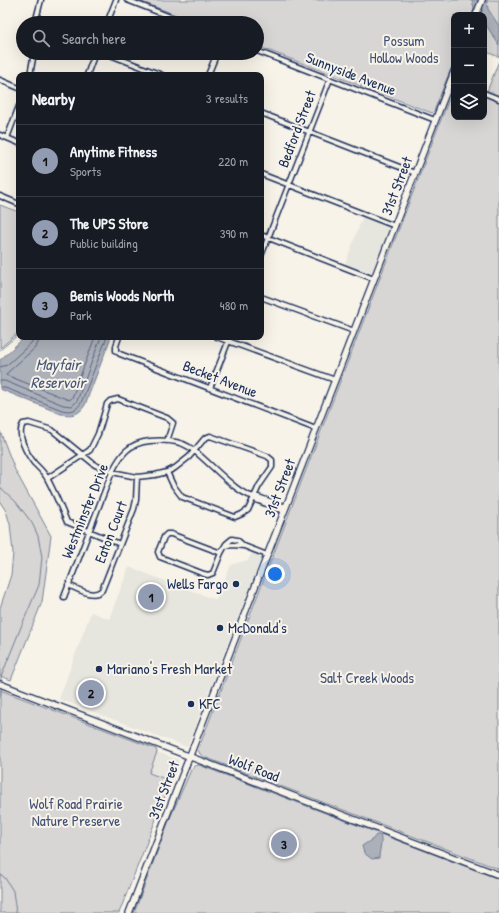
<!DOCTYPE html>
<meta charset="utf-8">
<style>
:root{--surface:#171b24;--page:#20242c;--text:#f1f3f6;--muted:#9ea1a6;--line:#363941;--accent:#919bb2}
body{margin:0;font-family:"Patrick Hand",sans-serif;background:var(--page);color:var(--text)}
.controls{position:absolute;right:12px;top:12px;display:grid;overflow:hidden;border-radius:8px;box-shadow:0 4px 16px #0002}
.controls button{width:36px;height:36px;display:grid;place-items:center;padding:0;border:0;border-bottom:1px solid var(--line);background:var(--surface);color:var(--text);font:20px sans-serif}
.you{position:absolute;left:275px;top:574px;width:14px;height:14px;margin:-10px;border:3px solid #fff;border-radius:50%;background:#1a73e8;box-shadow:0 0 0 6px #1a73e833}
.badge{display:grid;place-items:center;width:26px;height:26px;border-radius:50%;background:var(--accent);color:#111;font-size:13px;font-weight:700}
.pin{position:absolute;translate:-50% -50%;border:2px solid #fff;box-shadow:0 1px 4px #0006}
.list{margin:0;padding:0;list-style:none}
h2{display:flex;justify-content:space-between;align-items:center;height:52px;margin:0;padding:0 16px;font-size:17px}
h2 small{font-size:13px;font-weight:400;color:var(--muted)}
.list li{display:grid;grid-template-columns:26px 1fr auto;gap:12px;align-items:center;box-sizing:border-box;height:72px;padding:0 16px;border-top:1px solid var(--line)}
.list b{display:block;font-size:15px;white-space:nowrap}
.list p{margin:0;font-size:13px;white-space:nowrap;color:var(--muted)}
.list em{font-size:13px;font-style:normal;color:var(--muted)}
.icon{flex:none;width:22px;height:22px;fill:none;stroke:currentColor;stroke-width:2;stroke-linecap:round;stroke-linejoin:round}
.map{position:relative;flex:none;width:499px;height:913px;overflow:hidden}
.search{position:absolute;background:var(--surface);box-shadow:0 4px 16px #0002;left:16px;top:16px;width:248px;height:44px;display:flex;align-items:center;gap:10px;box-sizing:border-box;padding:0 14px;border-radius:22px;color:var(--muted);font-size:15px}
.panel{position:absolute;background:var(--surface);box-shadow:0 4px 16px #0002;left:16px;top:72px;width:248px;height:268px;border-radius:8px}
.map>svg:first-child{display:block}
.built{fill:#e6e5de}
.green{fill:#d7d6d4;stroke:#798299}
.water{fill:#acb0b9;stroke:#727c95}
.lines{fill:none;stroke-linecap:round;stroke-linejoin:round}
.shore{stroke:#556382;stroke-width:1}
.stream{stroke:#727c95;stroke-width:1}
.minor-casing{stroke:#1b2f5e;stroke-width:7}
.secondary-casing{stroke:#1b2f5e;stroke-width:8}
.minor{stroke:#f7f3e8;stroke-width:4}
.secondary{stroke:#f7f3e8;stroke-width:5.5}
.poi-dot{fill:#1b2f5e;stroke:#f7f3e8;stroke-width:1.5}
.labels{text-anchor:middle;stroke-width:4;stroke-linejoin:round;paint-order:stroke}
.park-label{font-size:15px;fill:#415076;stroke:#f7f3e8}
.street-label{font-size:15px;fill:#1b2f5e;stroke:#f7f3e8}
.poi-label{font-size:15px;fill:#1b2f5e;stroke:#f7f3e8;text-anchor:start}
.water-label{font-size:16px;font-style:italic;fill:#465679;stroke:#f7f3e8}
</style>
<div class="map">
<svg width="499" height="913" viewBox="0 0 499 913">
<rect width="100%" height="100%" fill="#f7f3e8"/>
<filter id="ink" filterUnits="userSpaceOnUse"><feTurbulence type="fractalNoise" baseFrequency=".025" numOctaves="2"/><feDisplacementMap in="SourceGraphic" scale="8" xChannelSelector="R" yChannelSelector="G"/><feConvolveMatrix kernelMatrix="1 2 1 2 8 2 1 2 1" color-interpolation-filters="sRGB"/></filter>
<g filter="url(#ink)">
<path class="built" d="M364,213L391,224L370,278L344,267Z
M254,550L263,554L187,747L59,699L91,612L109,619L129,567L216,600L231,565L248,560Z
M157,752L179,760L171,781L149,773Z"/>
<path class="green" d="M137,0H477L472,15H454V61L434,111L432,113L257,46V23H197Z
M487,0H499V57L484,51V15H481Z
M499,61V869L204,757L200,754L198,750L454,86V117H484V94H486Z
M0,205L19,212V332L0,348Z
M0,431L15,470L51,536L42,602L11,680L0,676V608L11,575L13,553L10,524L6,511L0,502Z
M0,690L156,749L157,752L149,773L171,781L119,913H0Z
M199,765L499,879V913H134L170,818L191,770L194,766Z"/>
<path class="water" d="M472,0H487L488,9L499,26V45L484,22V15H479L474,8Z
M25,337H111L85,405C79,415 72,416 61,414L0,389V360Z
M376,835H380C383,842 379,850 379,858L372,859L364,853L362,846L373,839Z"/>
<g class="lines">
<path class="shore" d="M39,337L38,343L35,348L7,373L6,375L69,400L72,398L95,337
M0,367L7,365L29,345L32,342L33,337
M0,381H5L63,405L72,406L77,401L101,337
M0,386L62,410C71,412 76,411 81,403L107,337"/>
<path class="stream" d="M0,350L19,334
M0,487L16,502L32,523L38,536L42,557L39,585L21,627L1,677V681
M0,698L1,695V688
M0,874L5,878L13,891L16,913"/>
<g class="minor-casing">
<path id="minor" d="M127,0L186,23
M35,23L41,0
M107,23L116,0
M257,51L435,120
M105,53L162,75
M30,75L34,53
M87,75L95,53
M208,75L217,53
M0,80L19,88
M484,93L499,99
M261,113L415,173
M0,135L19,143
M7,138L19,106
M261,174L395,226
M0,196L19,204
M261,235L374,279
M261,256L330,79
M261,297L354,331
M119,337L116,346V351L120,354L316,429
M217,337L335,380
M210,388L230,337
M48,478L90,450L98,434L107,404L110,401L118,399L167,418L173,423L167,441
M254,497L256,500L284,511
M167,534H171L221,553L213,573L208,575L204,574L160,557L158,552L164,537Z
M120,544L67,522C61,508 55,493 48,480C45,473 39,468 34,463C27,454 16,435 23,424L29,423L52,430L95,465L112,472L137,477L155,475L167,472L175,468L189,457L205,438L210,436L267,456L272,460V467L259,486L248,510L242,514L235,517L182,497L173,485L167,472
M225,546L233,545L244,546L267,555
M221,553L226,544L232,539L237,540L244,546
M68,585C78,589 93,599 102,590L134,509L136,500L137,477
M64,597L112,472C121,454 129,443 150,441C163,440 178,440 189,447C206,457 239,499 258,497L286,507"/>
</g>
<g class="secondary-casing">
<path id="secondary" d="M476,15L482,0
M0,684L499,875
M129,913L454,72"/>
</g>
<use href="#minor" class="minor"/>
<use href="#secondary" class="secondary"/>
</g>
</g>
<g class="poi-dot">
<circle cx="236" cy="584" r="4"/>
<circle cx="220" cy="628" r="4"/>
<circle cx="99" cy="669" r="4"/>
<circle cx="191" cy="704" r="4"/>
</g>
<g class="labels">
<g class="park-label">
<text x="404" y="46">Possum<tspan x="404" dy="17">Hollow Woods</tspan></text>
<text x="367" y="683">Salt Creek Woods</text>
<text x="76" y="809">Wolf Road Prairie<tspan x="76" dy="17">Nature Preserve</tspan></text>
</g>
<g class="street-label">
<text transform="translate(351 74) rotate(21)" y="5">Sunnyside Avenue</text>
<text transform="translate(297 129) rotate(-69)" y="5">Bedford Street</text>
<text transform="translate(397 186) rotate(-69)" y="5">31st Street</text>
<text transform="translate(220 379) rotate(21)" y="5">Becket Avenue</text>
<text transform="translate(280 488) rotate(-69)" y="5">31st Street</text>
<text transform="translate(85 511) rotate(-68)" y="5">Westminster Drive</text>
<text transform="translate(111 532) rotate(-69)" y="5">Eaton Court</text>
<text transform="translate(254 768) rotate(21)" y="5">Wolf Road</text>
<text transform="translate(164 790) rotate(-69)" y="5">31st Street</text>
</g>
<g class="poi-label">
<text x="228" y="589" text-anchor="end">Wells Fargo</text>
<text x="228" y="633">McDonald's</text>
<text x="107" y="674">Mariano's Fresh Market</text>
<text x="199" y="709">KFC</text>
</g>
<g class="water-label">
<text x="58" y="370">Mayfair<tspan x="58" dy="18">Reservoir</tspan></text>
</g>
</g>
</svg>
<div class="controls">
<button>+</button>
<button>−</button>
<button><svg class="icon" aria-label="layers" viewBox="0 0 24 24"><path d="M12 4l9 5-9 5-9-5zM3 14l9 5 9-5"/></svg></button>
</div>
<div class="you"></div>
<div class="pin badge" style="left:151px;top:597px">1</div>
<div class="pin badge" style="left:91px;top:693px">2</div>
<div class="pin badge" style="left:284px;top:844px">3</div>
<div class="search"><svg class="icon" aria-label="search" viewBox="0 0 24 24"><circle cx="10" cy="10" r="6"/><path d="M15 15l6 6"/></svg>Search here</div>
<section class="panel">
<h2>Nearby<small>3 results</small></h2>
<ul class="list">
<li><span class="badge">1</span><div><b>Anytime Fitness</b><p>Sports</p></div><em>220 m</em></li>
<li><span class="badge">2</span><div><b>The UPS Store</b><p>Public building</p></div><em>390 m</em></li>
<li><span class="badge">3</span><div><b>Bemis Woods North</b><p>Park</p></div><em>480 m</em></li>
</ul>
</section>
</div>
